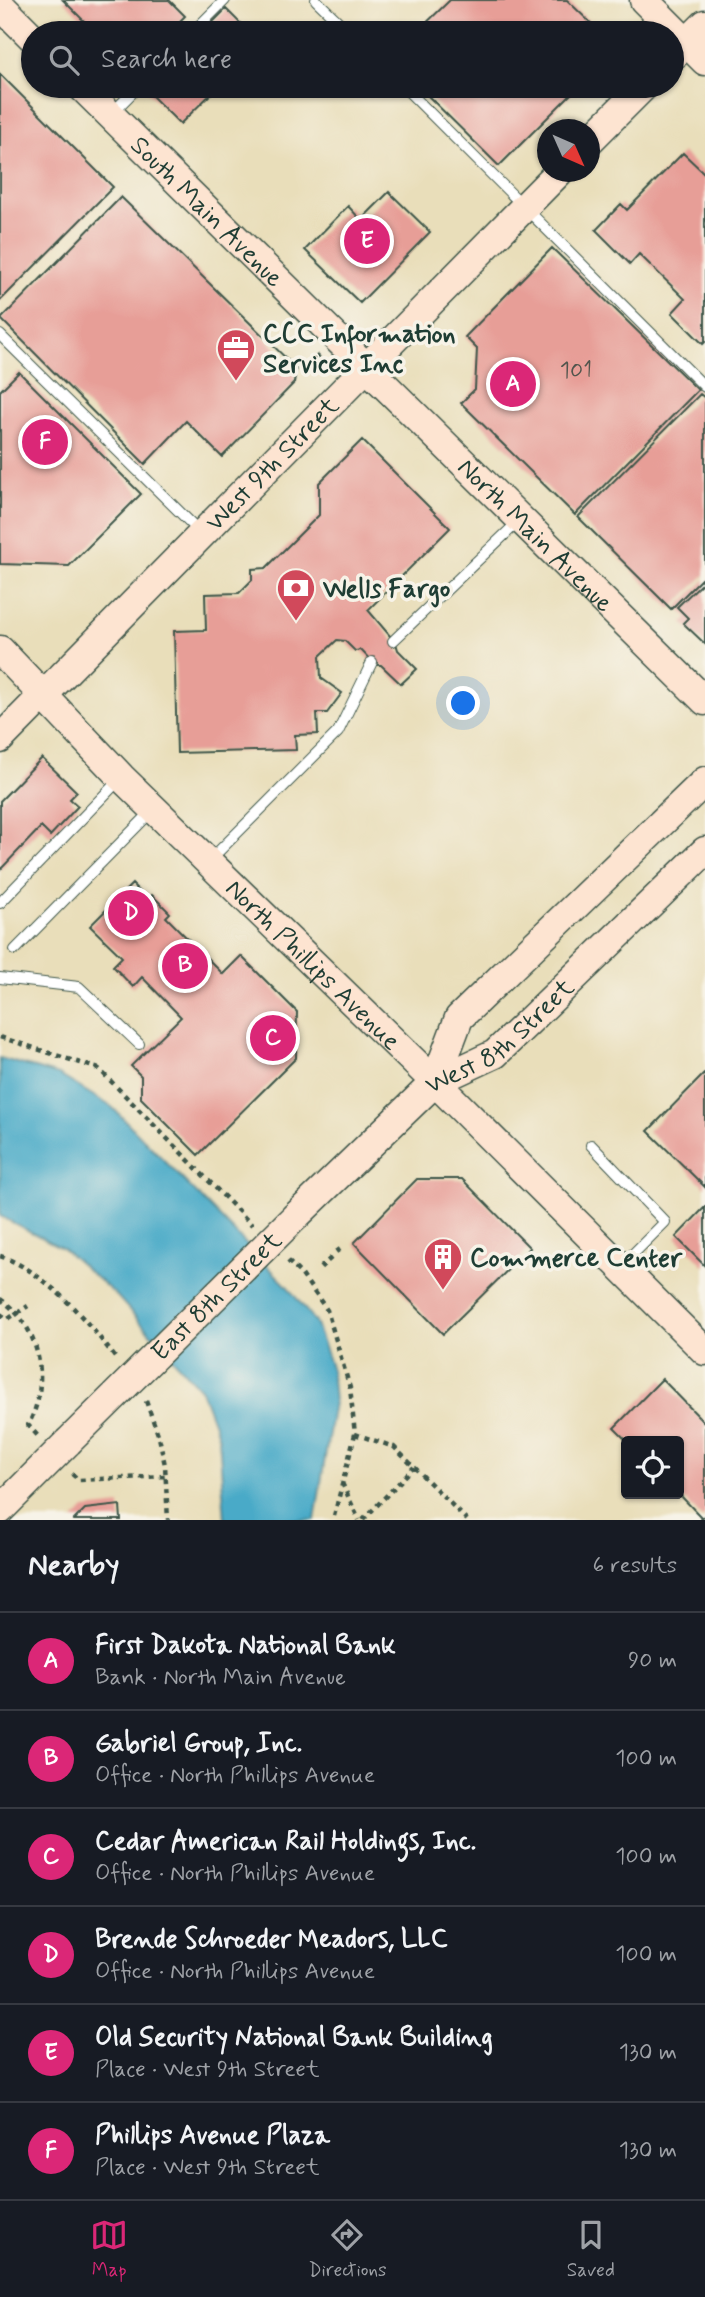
<!DOCTYPE html>
<meta charset="utf-8">
<style>
:root{--surface:#171b24;--page:#20242c;--text:#f1f3f6;--muted:#9ea1a6;--line:#363941;--accent:#db2777}
body{margin:0;font-family:Mynerve,sans-serif;background:var(--page);color:var(--text)}
.controls{position:absolute;right:21px;bottom:21px;display:grid;overflow:hidden;border-radius:7px;box-shadow:0 2px 5px #0004}
.controls button{width:63px;height:63px;display:grid;place-items:center;padding:0;border:0;border-bottom:2px solid var(--line);background:var(--surface);color:var(--text);font:35px sans-serif}
.compass{position:absolute;left:537px;top:119px;width:63px;height:63px;border-radius:50%;background:var(--surface);box-shadow:0 2px 5px #0004;rotate:135deg}
.you{position:absolute;left:464px;top:704px;width:24px;height:24px;margin:-18px;border:5px solid #fff;border-radius:50%;background:#1a73e8;box-shadow:0 0 0 10px #1a73e833}
.badge{display:grid;place-items:center;width:46px;height:46px;border-radius:50%;background:var(--accent);color:#fff;font-size:23px;font-weight:700}
.pin{position:absolute;translate:-50% -50%;border:4px solid #fff;box-shadow:0 2px 7px #0006}
.list{margin:0;padding:0;list-style:none}
h2{display:flex;justify-content:space-between;align-items:center;height:91px;margin:0;padding:0 28px;font-size:30px}
h2 small{font-size:23px;font-weight:400;color:var(--muted)}
.list li{display:grid;grid-template-columns:46px 1fr auto;gap:21px;align-items:center;box-sizing:border-box;height:98px;padding:0 28px;border-top:2px solid var(--line)}
.list b{display:block;font-size:26px;white-space:nowrap}
.list p{margin:0;font-size:23px;white-space:nowrap;color:var(--muted)}
.list em{font-size:23px;font-style:normal;color:var(--muted)}
.icon{flex:none;width:38px;height:38px;fill:none;stroke:currentColor;stroke-width:2;stroke-linecap:round;stroke-linejoin:round}
.map{position:relative;flex:none;width:705px;height:1520px;overflow:hidden}
.search{position:absolute;background:var(--surface);box-shadow:0 2px 5px #0004;left:21px;right:21px;top:21px;height:77px;display:flex;align-items:center;gap:18px;box-sizing:border-box;padding:0 24px;border-radius:38px;color:var(--muted);font-size:26px}
.sheet{height:679px;background:var(--surface)}
nav{display:flex;justify-content:space-around;align-items:center;box-sizing:border-box;height:98px;border-top:2px solid var(--line);background:var(--surface);font-size:19px;color:var(--muted)}
nav a{display:grid;justify-items:center;gap:4px}
nav .on{color:var(--accent)}
.map>svg:first-child{display:block}
.water{fill:#49aac8;stroke:#34747e;stroke-width:2}
.building{fill:#e79e97}
.lines{fill:none;stroke-linecap:round;stroke-linejoin:round}
.lane-casing{stroke:#3d5548;stroke-width:12}
.secondary-casing{stroke:#3d5548;stroke-width:31}
.path{stroke:#3d5548;stroke-width:4.5;stroke-dasharray:5 5;stroke-linecap:butt}
.lane{stroke:#fff;stroke-width:10}
.secondary{stroke:#fde4d1;stroke-width:28}
.secondary-bridge-casing{stroke:#3d5548;stroke-width:31;stroke-linecap:butt}
.secondary-bridge{stroke:#fde4d1;stroke-width:28}
.labels{text-anchor:middle;stroke-width:7;stroke-linejoin:round;paint-order:stroke}
.number-label{font-size:23px;fill:#51554d}
.street-label{font-size:26px;fill:#1f3d34;stroke:#f7f3e8}
.poi-label{font-size:26px;font-weight:bold;fill:#1f3d34;stroke:#f7f3e8;text-anchor:start}
</style>
<div class="map">
<svg width="705" height="1520" viewBox="0 0 705 1520">
<rect width="100%" height="100%" fill="#f7f3e8"/>
<filter id="ink" filterUnits="userSpaceOnUse"><feTurbulence type="fractalNoise" baseFrequency=".0143" numOctaves="2"/><feDisplacementMap in="SourceGraphic" scale="14" xChannelSelector="R" yChannelSelector="G"/><feConvolveMatrix kernelMatrix="1 2 1 2 8 2 1 2 1" color-interpolation-filters="sRGB"/></filter>
<filter id="wash" filterUnits="userSpaceOnUse"><feTurbulence type="fractalNoise" baseFrequency=".00686" numOctaves="4" result="noise"/><feDisplacementMap in="SourceGraphic" scale="28" xChannelSelector="R" yChannelSelector="G"/><feGaussianBlur stdDeviation="1.57" result="paint"/><feColorMatrix in="noise" values="0 0 0 0 0 0 0 0 0 0 0 0 0 0 0 0 0 1.4 0 .05"/><feComposite in="paint" operator="in"/></filter>
<g filter="url(#wash)">
<rect width="100%" height="100%" fill="#e9deba"/>
<path class="water" d="M0,1058L59,1075L112,1107L287,1286L315,1322L331,1367L334,1402L315,1520H225L219,1438L201,1390L116,1295L62,1248L0,1216Z"/>
<g id="blocks">
<path class="building" d="M63,0H169L185,16L168,33H96Z
M450,0H567L601,33H416Z
M226,9L250,33H202Z
M0,74L113,187L0,301Z
M149,86H219L180,124L146,90Z
M418,86H579L499,166Z
M683,153L705,174V342L703,344L672,313L685,299L639,254L630,264L596,230L621,204L627,210Z
M389,192L430,232L360,303L305,250L348,206L361,220Z
M121,197L296,368L294,383L222,457L186,421L145,464L1,319Z
M552,248L698,390L575,515L461,403L475,389L477,349L465,337Z
M19,372L141,494L69,566L0,564V391Z
M700,394L705,398V575L671,609L578,517Z
M362,440L450,528L368,610L396,643L398,650L417,669L401,684L381,665H375L361,650L355,651L345,641L337,640L320,656L321,678L342,693L327,713H317L318,734L295,735L296,750L177,753L174,631L206,630L205,594L239,593L252,580V569L266,568L319,515V483Z
M705,580V644L683,623L688,618L677,607Z
M42,758L77,792L70,799L78,806L50,836L41,827L0,870V801Z
M132,884L148,900L152,895L170,913L166,917L223,974L241,956L297,1012L296,1058L198,1155L141,1098V1076L131,1066L181,1017L142,977L133,987L113,966L122,957L90,926Z
M705,1073V1187L648,1131Z
M417,1179H462L530,1248L443,1334L354,1243Z
M705,1207V1266L676,1237Z
M662,1379L705,1423V1515L702,1518L679,1494V1441H627L614,1428Z
M120,1505L121,1520H74L85,1509Z"/>
</g>
</g>
<g filter="url(#ink)">
<use href="#blocks" fill-opacity="0" stroke="#3d5548" stroke-width="2"/>
<g class="lines">
<g class="lane-casing">
<path id="lane" d="M316,0L350,33
M192,33L225,0
M403,86L705,387
M112,113L139,86
M0,335L201,533
M393,641L520,520
M210,860L338,732L372,662
M0,903L119,780
M15,950L151,812
M0,978L79,987L139,1044
M591,1145L665,1222L623,1264"/>
</g>
<g class="secondary-casing">
<g id="secondary">
<path d="M644,0L705,61"/>
<path d="M0,5L33,38"/>
<path d="M672,57L705,24"/>
<path id="s1" d="M81,86L705,701"/>
<path d="M590,140L644,86"/>
<path id="s2" d="M0,650L121,777L435,1082L705,1351"/>
<path id="s3" d="M0,739L559,172"/>
<path d="M435,1082L459,1018L705,781"/>
<path id="s4" d="M296,1216L435,1082L495,1054L705,851"/>
<path d="M0,1510L68,1442"/>
</g>
</g>
<path class="path" d="M319,355L312,363L325,376
M0,1037L99,1069L252,1225
M336,1252L343,1247
M0,1256C45,1271 89,1322 117,1360
M288,1261L302,1275L327,1310L350,1388L355,1434L333,1520
M320,1268L331,1258
M0,1299C41,1326 51,1384 28,1425L38,1436
M0,1314L8,1319L28,1306
M146,1401L159,1437L165,1465L168,1520
M355,1434L394,1447L467,1520
M72,1474L79,1480L165,1476
M342,1483L359,1520
M363,1520L414,1467"/>
<use href="#lane" class="lane"/>
<use href="#secondary" class="secondary"/>
<g class="secondary-bridge-casing">
<g id="secondary-bridge">
<path id="s5" d="M68,1442L296,1216"/>
</g>
</g>
<use href="#secondary-bridge" class="secondary-bridge"/>
</g>
</g>
<defs>
<g id="office-pin" transform="scale(2.0125)"><path d="M0 17L-7.5 6A9.5 9.5 0 1 1 7.5 6Z" fill="#d1495b" stroke="#f7f3e8"/><path d="M-6-3h4V-5.5h4V-3h4V5H-6ZM-1-4.5V-3h2v-1.5ZM-6 0V1H6V0Z" fill="#fff"/></g>
<g id="bank-pin" transform="scale(2.0125)"><path d="M0 17L-7.5 6A9.5 9.5 0 1 1 7.5 6Z" fill="#d1495b" stroke="#f7f3e8"/><path d="M-6-4H6V4H-6ZM0-2.3a2.3 2.3 0 1 0 0 4.6a2.3 2.3 0 1 0 0-4.6Z" fill="#fff"/></g>
<g id="building-pin" transform="scale(2.0125)"><path d="M0 17L-7.5 6A9.5 9.5 0 1 1 7.5 6Z" fill="#d1495b" stroke="#f7f3e8"/><path d="M-4-6H4V6H1V3H-1V6H-4ZM-2.5-4.3h1.7v1.8h-1.7ZM.8-4.3h1.7v1.8H.8ZM-2.5-1h1.7V.8h-1.7ZM.8-1h1.7V.8H.8Z" fill="#fff"/></g>
</defs>
<g fill-rule="evenodd">
<use href="#office-pin" x="236" y="348"/>
<use href="#bank-pin" x="296" y="588"/>
<use href="#building-pin" x="443" y="1257"/>
</g>
<g class="labels">
<g class="number-label">
<text x="576" y="377">101</text>
</g>
<g class="street-label">
<text dy="9" stroke="none"><textPath href="#s1" startOffset="178">South Main Avenue</textPath></text>
<text dy="9" stroke="none"><textPath href="#s3" startOffset="387">West 9th Street</textPath></text>
<text dy="9" stroke="none"><textPath href="#s1" startOffset="639">North Main Avenue</textPath></text>
<text dy="9" stroke="none"><textPath href="#s2" startOffset="444">North Phillips Avenue</textPath></text>
<text dy="9" stroke="none"><textPath href="#s4" startOffset="273">West 8th Street</textPath></text>
<text dy="9" stroke="none"><textPath href="#s5" startOffset="208">East 8th Street</textPath></text>
</g>
<g class="poi-label">
<text x="263" y="342">CCC Information<tspan x="263" dy="30">Services Inc</tspan></text>
<text x="323" y="597">Wells Fargo</text>
<text x="470" y="1266">Commerce Center</text>
</g>
</g>
</svg>
<div class="controls">
<button><svg class="icon" aria-label="locate" viewBox="0 0 24 24"><circle cx="12" cy="12" r="6"/><path d="M12 2v4M12 18v4M2 12h4M18 12h4"/></svg></button>
</div>
<svg class="compass" viewBox="-18 -18 36 36"><path d="M0-13l5 13h-10z" fill="#e53935"/><path d="M0 13l5-13h-10z" fill="#9ea1a6"/></svg>
<div class="you"></div>
<div class="pin badge" style="left:513px;top:384px">A</div>
<div class="pin badge" style="left:185px;top:966px">B</div>
<div class="pin badge" style="left:273px;top:1038px">C</div>
<div class="pin badge" style="left:131px;top:913px">D</div>
<div class="pin badge" style="left:367px;top:241px">E</div>
<div class="pin badge" style="left:45px;top:442px">F</div>
<div class="search"><svg class="icon" aria-label="search" viewBox="0 0 24 24"><circle cx="10" cy="10" r="6"/><path d="M15 15l6 6"/></svg>Search here</div>
</div>
<section class="sheet">
<h2>Nearby<small>6 results</small></h2>
<ul class="list">
<li><span class="badge">A</span><div><b>First Dakota National Bank</b><p>Bank · North Main Avenue</p></div><em>90 m</em></li>
<li><span class="badge">B</span><div><b>Gabriel Group, Inc.</b><p>Office · North Phillips Avenue</p></div><em>100 m</em></li>
<li><span class="badge">C</span><div><b>Cedar American Rail Holdings, Inc.</b><p>Office · North Phillips Avenue</p></div><em>100 m</em></li>
<li><span class="badge">D</span><div><b>Brende Schroeder Meadors, LLC</b><p>Office · North Phillips Avenue</p></div><em>100 m</em></li>
<li><span class="badge">E</span><div><b>Old Security National Bank Building</b><p>Place · West 9th Street</p></div><em>130 m</em></li>
<li><span class="badge">F</span><div><b>Phillips Avenue Plaza</b><p>Place · West 9th Street</p></div><em>130 m</em></li>
</ul>
</section>
<nav>
<a class="on"><svg class="icon" aria-label="map" viewBox="0 0 24 24"><path d="M3 6l6-2 6 2 6-2v14l-6 2-6-2-6 2zM9 4v14M15 6v14"/></svg>Map</a>
<a><svg class="icon" aria-label="directions" viewBox="0 0 24 24"><path d="M12 3l9 9-9 9-9-9zM9 14v-3h6M13 9l2 2-2 2"/></svg>Directions</a>
<a><svg class="icon" aria-label="saved" viewBox="0 0 24 24"><path d="M7 4h10v16l-5-4-5 4z"/></svg>Saved</a>
</nav>
